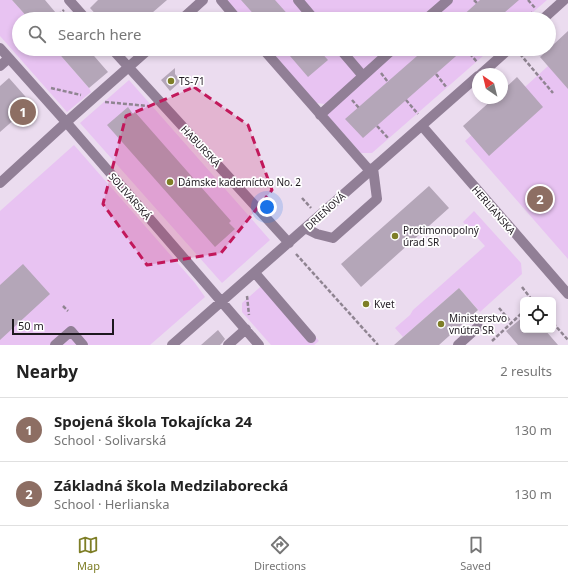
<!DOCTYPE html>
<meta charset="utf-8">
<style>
:root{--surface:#fff;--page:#f6f6f6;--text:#222;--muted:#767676;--line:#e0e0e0;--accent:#7e7e26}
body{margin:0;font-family:"Noto Sans",sans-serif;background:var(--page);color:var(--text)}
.controls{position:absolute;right:12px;bottom:12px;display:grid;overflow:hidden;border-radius:6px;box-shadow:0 2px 6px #0003}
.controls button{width:36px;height:36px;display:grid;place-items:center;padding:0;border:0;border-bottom:1px solid var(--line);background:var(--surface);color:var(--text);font:20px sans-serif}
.compass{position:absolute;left:472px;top:68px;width:36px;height:36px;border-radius:50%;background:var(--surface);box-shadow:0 2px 6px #0003;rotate:325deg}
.scale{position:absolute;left:12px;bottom:10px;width:102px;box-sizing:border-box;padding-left:4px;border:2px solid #1e181f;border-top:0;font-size:11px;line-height:14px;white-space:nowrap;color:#1e181f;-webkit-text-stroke:3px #fff;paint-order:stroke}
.you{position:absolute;left:267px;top:207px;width:14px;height:14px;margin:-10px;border:3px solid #fff;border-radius:50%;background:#1a73e8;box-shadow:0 0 0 6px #1a73e833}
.badge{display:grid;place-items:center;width:26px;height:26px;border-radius:50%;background:var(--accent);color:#fff;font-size:13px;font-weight:700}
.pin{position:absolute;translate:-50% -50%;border:2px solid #fff;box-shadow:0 1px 4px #0006}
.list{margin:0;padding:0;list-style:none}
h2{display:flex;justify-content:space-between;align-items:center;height:52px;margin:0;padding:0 16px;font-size:17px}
h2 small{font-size:13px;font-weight:400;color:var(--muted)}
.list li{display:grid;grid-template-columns:26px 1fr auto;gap:12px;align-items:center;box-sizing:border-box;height:64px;padding:0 16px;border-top:1px solid var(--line)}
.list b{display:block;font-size:15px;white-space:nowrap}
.list p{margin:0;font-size:13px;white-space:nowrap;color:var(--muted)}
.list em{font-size:13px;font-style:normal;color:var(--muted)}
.icon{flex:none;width:22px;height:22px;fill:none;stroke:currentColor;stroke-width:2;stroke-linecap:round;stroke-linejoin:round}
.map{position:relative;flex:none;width:568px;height:345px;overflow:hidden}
.search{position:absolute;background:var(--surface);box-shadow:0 2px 6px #0003;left:12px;right:12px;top:12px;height:44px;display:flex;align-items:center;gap:10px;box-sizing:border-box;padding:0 14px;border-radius:22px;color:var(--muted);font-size:15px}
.sheet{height:180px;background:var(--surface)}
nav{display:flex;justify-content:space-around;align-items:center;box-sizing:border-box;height:56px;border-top:1px solid var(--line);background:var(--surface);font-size:11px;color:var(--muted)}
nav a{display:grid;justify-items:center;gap:2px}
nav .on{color:var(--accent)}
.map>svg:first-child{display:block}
.green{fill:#e8c3f2}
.building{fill:#b4a6b8}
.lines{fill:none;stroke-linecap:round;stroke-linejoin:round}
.path{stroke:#8f8491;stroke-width:2.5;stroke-dasharray:4 2;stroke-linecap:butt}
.minor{stroke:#917f96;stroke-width:10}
.marked{fill:#c2185b;fill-opacity:0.2;stroke:#c2185b;stroke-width:3;stroke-dasharray:8 5;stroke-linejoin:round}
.poi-dot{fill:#7e7e26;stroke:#fff;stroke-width:1.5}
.labels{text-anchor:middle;stroke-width:3.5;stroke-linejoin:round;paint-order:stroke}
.poi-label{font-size:10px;fill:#1e181f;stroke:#fff;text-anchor:start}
.street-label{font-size:10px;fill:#1e181f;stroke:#fff}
</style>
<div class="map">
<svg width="568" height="345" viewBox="0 0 568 345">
<rect width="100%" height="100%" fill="#ebdcef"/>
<path class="green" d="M0,0H12L29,19H19V49H55L89,88L91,92L67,112L0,36Z
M227,0H443L422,19H243Z
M451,0H547L525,19H428Z
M568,48V259L465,141Z
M269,49H388L325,104L316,103Z
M394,49H491L372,153H361L324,112Z
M129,80L270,240L222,283L80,123Z
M74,145L195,283L205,297L150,345H0V211Z
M474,211L521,263L522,274L480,312L459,288L403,337L395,328L410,315L413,310L485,246L463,222Z
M267,281L319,341L314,345H271L242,312V303Z"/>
<path class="building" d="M12,0H45L61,19H29Z
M98,0H167L145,19H100L90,8Z
M241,0H275L292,19H258Z
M480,0H519L497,19H459Z
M568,31V89L540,57Z
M55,49H88L108,72L89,88Z
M284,49H318L328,60L308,77Z
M425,49H464L363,138L345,119Z
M175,68V74L181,81L170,91L161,80Z
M517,77L543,107L489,156L463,126L494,98H502V91Z
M9,78L32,104L0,132V86Z
M128,107L133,114L135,112L231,221L229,223L235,229L215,247L107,125Z
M429,186L449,208L361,287L341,264Z
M23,264L50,294L0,340V285Z
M459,288L478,310L439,345H394Z
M523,317V330H545L558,345H518L506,331Z
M218,330L225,339L222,343L220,345H201Z"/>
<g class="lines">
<path class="path" d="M474,0L477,3
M528,0L536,9
M58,15L64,10
M525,19L533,12
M413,49L418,55
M466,49L477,62
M89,51L91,49
M520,54L553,93
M381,73L388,82
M436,74L447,88
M51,88L81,95
M352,100L359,108
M406,100L418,114
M105,102L148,106
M377,126L389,139
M302,198L311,208
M296,254L378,345
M522,287L532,300
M247,296L249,315
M63,306L68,311
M499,308L512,323
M553,323L568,340
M492,341L523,312"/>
<path class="minor" d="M69,0L86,19
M221,0L237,19
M298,0L314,19
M182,19L203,0
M426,19L448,0
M543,19L564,0
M0,48L66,122L259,345
M112,49L289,243
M263,49L370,171
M340,49L363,76
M0,66L9,58
M481,74L509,49
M320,115L393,49
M422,126L568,294
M0,183L72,117L149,49
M305,228L317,234L333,238L377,199L373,168
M255,273L311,338
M55,345L71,331L83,345
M172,345L478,76
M228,345L246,329
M458,345L478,327"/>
</g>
<path class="marked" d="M194,87L248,125L272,190L221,253L147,265L103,204L126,116Z"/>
<g class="poi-dot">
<circle cx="171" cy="81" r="4"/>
<circle cx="170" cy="182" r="4"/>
<circle cx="395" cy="236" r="4"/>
<circle cx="366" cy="304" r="4"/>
<circle cx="441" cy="324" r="4"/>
</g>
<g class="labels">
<g class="poi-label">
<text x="179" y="85">TS-71</text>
<text x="178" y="186">Dámske kaderníctvo No. 2</text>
<text x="403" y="234">Protimonopolný<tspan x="403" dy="12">úrad SR</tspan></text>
<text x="374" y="308">Kvet</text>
<text x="449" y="322">Ministerstvo<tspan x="449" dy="12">vnútra SR</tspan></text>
</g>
<g class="street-label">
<text transform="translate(201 146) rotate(47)" y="4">HABURSKÁ</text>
<text transform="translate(130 196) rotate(49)" y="4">SOLIVARSKÁ</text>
<text transform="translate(494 210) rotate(49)" y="4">HERLIANSKA</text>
<text transform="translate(325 211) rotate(-42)" y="4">DRIEŇOVÁ</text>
</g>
</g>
</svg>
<div class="controls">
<button><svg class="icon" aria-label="locate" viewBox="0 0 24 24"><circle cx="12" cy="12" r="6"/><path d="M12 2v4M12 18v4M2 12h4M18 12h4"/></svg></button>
</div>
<svg class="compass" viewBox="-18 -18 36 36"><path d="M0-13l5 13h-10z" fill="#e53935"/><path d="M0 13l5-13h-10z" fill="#767676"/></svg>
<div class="scale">50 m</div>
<div class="you"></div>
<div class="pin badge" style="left:23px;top:112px;background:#8d6e63">1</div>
<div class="pin badge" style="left:540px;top:199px;background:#8d6e63">2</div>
<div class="search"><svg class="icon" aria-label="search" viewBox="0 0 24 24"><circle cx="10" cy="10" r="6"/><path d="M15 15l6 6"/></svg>Search here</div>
</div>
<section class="sheet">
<h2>Nearby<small>2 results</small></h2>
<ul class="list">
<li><span class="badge" style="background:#8d6e63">1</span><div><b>Spojená škola Tokajícka 24</b><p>School · Solivarská</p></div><em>130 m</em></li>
<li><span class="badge" style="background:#8d6e63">2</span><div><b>Základná škola Medzilaborecká</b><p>School · Herlianska</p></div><em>130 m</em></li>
</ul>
</section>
<nav>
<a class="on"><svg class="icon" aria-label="map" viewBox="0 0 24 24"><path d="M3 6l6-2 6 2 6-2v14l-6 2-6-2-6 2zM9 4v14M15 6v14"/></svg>Map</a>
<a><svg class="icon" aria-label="directions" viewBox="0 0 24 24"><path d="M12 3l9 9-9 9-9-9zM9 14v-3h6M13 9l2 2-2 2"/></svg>Directions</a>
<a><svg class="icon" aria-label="saved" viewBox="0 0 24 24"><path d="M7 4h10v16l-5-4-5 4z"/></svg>Saved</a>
</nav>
